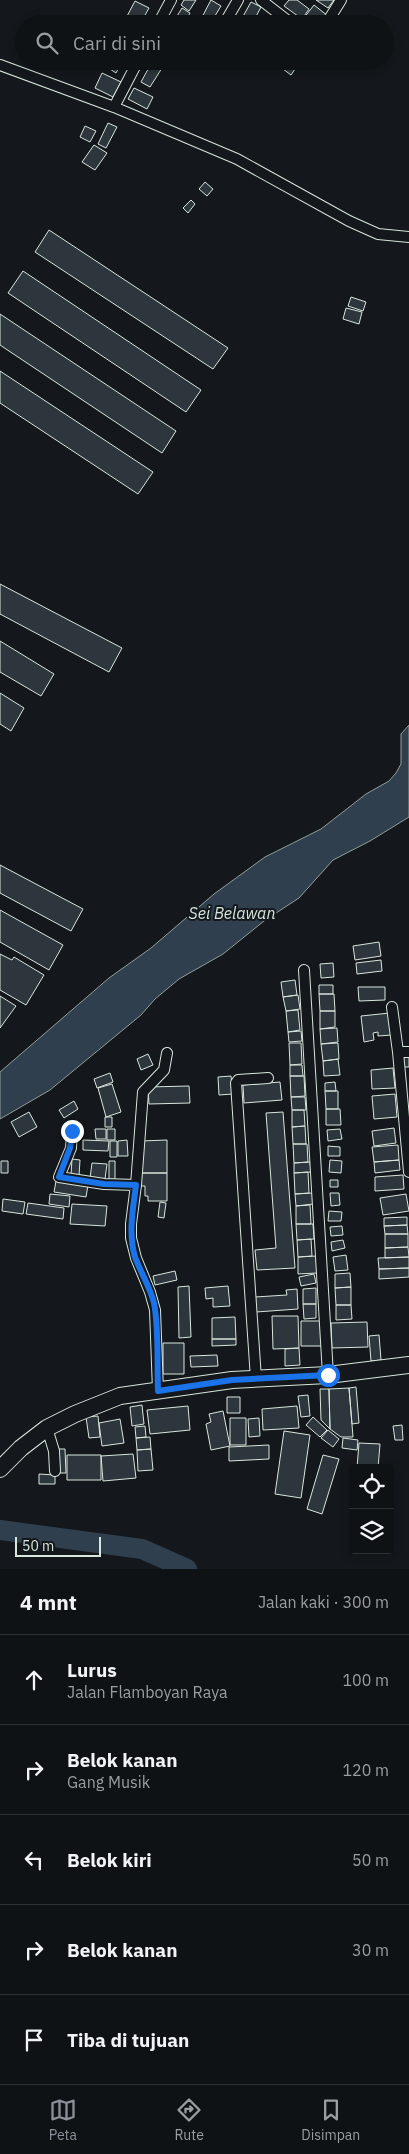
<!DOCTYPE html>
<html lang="id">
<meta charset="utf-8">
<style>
:root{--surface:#0f1215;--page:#1d2022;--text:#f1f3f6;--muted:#9b9ea0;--line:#2f3234;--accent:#8c9099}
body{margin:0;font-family:"IBM Plex Sans",sans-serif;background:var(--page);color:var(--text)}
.controls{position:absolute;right:15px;bottom:15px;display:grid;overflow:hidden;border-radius:5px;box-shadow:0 2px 8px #0003}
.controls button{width:45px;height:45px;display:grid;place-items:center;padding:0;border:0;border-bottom:1px solid var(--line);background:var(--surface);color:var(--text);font:25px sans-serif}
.scale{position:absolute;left:15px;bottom:12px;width:86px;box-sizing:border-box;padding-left:5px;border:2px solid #d8e6dc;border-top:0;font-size:14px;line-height:18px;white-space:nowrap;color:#d8e6dc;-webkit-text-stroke:4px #14181c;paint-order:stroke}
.stop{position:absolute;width:15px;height:15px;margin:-11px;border:4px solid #1a73e8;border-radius:50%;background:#fff}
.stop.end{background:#1a73e8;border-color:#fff;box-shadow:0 1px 5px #0008}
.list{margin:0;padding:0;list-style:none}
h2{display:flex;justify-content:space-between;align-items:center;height:65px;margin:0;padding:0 20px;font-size:21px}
h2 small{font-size:16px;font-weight:400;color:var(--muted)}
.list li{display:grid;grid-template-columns:32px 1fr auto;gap:15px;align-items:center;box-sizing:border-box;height:90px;padding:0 20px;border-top:1px solid var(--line)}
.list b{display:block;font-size:19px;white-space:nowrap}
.list p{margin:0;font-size:16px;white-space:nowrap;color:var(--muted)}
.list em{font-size:16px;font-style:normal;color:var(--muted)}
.icon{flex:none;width:28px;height:28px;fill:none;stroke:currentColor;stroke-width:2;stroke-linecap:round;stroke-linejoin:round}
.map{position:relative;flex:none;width:409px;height:1569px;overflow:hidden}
.search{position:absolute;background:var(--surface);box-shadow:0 2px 8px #0003;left:15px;right:15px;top:15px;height:55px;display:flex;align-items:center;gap:12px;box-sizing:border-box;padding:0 18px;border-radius:28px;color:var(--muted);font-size:19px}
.sheet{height:515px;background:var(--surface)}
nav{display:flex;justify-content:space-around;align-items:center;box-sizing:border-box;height:70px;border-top:1px solid var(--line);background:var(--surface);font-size:14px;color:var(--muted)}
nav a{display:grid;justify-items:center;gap:2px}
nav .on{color:var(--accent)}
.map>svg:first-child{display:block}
.water{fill:#2f3f4d;stroke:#939e99}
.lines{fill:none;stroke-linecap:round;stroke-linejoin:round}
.river{stroke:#2f3f4d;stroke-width:20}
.building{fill:#2c363c;stroke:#d8e6dc}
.street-casing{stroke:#d8e6dc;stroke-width:12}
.primary-casing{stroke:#d8e6dc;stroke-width:18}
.street{stroke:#14181c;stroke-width:10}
.primary{stroke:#14181c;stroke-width:16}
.route{stroke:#1a73e8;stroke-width:6}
.labels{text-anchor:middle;stroke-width:4;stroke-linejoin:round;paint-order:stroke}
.water-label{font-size:16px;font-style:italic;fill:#d8e6dc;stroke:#14181c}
</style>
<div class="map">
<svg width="409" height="1569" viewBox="0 0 409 1569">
<rect width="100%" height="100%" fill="#14181c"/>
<path class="water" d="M409,725V817L370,841L333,860L299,898L264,921L223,954L179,979L155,999L141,1015L50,1090L0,1119V1072L109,978L151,948L214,894L265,857L321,829L366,794L389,781L396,773L401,764V734Z"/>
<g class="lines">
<path class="river" d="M0,1530L142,1549L187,1569"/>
</g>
<path class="building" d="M184,0H196L189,11L181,5Z
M211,0L221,6L210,24L201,19Z
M289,0H297L309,9L302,19L284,6Z
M316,0H334L328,8Z
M135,1L149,8L140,24H133L125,20Z
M251,2L261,7L252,24H248L241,20Z
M314,5L328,16L323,24H310L303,19Z
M182,8L190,13L184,24H172Z
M110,61H122L116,73L107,67Z
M288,61L297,66L291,75L283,69Z
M152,62L162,68L150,87L141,82Z
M102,73L121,82L113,97L95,88Z
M134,88L153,97L147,109L128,99Z
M108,123L117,127L106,148L98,144Z
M85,126L96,131L90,142L80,137Z
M94,145L107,153L95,170L82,162Z
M205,182L213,189L207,196L199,189Z
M191,200L195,204L188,213L183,208Z
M49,230L228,348L213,369L35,252Z
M23,271L201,390L186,412L8,293Z
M351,297L366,302L363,311L348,306Z
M346,308L362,312L359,324L343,319Z
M0,314L176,431L162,453L0,345Z
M0,371L153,472L138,494L0,403Z
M0,584L122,648L109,672L0,614Z
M0,641L54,674L41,696L0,672Z
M0,693L24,708L11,731L0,724Z
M0,865L83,909L71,931L0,893Z
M0,910L63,945L49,970L0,942Z
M379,942L381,956L355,960L353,946Z
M0,954L12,960L14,957L44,975L26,1005L0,990Z
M381,960L382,971L357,974L356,963Z
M333,963L334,977L321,978L320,964Z
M295,980L297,995L283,997L281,982Z
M319,985H333V994H319Z
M358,987H385V1000L359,1001Z
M319,994H334L335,1011H320Z
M298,995L300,1009L286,1011L283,997Z
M0,996L16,1006L0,1028Z
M298,1010L300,1030L288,1032L286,1011Z
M320,1011H335V1027L320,1029Z
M390,1013L392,1035L378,1036V1032L373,1033L374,1040L364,1042L361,1016Z
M337,1028L338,1042L321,1044L320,1029Z
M301,1031L302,1041L289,1042L288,1032Z
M289,1043H301L302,1064L290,1065Z
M338,1043L339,1059L323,1061L321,1044Z
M148,1054L153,1065L141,1070L137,1059Z
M403,1054H409V1067H403Z
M338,1059L340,1075L324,1076L323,1061Z
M290,1065H302L303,1076H290Z
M393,1068L395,1088L372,1089L371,1070Z
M110,1073L113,1082L97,1088L94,1079Z
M231,1076L233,1094L219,1095L218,1077Z
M290,1076H304L305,1096L291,1097Z
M280,1082L282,1100L244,1103L243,1085Z
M335,1082L336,1091H325V1083Z
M112,1084L121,1112L106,1117L98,1088Z
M189,1086L190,1103L149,1104L148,1087Z
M325,1091H338V1109H326Z
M395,1094L397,1117L374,1119L372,1096Z
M291,1097H305L306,1110H292Z
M74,1101L78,1109L64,1118L59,1110Z
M326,1109H340L341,1125H326Z
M292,1110H304L305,1126L292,1127Z
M29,1112L37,1127L19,1137L11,1122Z
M283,1112L295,1268L257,1270L255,1250L276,1248L266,1113Z
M105,1117H112V1127H105Z
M305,1126L306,1144H293L292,1127Z
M394,1128L396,1143L374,1146L372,1131Z
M95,1129H106V1139H96Z
M107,1129H115V1140H107Z
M340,1129L342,1139L328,1141L327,1130Z
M83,1140L109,1141L108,1151L83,1150Z
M127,1140L128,1156H118V1141Z
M167,1140V1173H141V1141Z
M110,1141H117V1157H110Z
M293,1144H307L308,1162L294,1163Z
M398,1145L399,1160L374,1162L372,1147Z
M328,1146L340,1147V1156H328Z
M72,1159L80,1160L79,1176L71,1175Z
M330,1160L342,1161L341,1173L329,1172Z
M399,1160L400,1170L375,1173L374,1162Z
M1,1161H8V1173H1Z
M109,1161H115V1183L109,1182Z
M310,1162L311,1172L294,1173V1163Z
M92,1163L107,1164L105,1179L90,1178Z
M308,1172L309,1193L295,1194L294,1173Z
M141,1173H167V1201H148V1196H145V1186H141Z
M403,1175L404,1189L375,1191V1177Z
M330,1180H338V1187H330Z
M56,1181L88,1185L86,1197L54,1192Z
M313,1193V1204L296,1206L295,1194Z
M330,1193H339L340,1205L331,1206Z
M50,1194L70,1196L69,1207L49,1204Z
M406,1194L409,1211L383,1215L380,1198Z
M3,1199L25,1202L23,1214L2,1211Z
M160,1202L166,1203L164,1218L158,1217Z
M28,1203L64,1208L63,1219L26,1214Z
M72,1204L107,1206L105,1226L70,1224Z
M310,1205L311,1224H296V1206Z
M329,1211L342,1212L341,1221H328Z
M407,1217V1225L384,1226V1218Z
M296,1224H313L314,1239L297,1240Z
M407,1225L408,1234H385L384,1226Z
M342,1226L343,1235L331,1236L330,1227Z
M385,1234H408V1247L385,1248Z
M311,1239L312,1256L298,1257L297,1240Z
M343,1240L345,1248L332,1251L331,1242Z
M408,1247L409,1257L385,1258V1248Z
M346,1255L348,1270L335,1271L333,1257Z
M317,1256V1273L298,1274V1257Z
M409,1257V1268L379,1269L378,1258Z
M409,1268V1277L379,1279V1269Z
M175,1271L177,1280L155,1285L153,1276Z
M350,1273L351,1287L335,1288V1274Z
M314,1274L316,1283L301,1286L299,1277Z
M189,1286L191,1337L179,1338L178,1287Z
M228,1286L230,1306L213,1307V1298L206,1299L205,1288Z
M351,1287V1305H336L335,1288Z
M316,1288V1304H303V1289Z
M297,1289L298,1309L256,1312L255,1297L287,1295L286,1290Z
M303,1304H316V1318L304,1319Z
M336,1305H351L352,1319L336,1320Z
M272,1316H298L299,1348L273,1349Z
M235,1317L236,1339H212V1318Z
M301,1321H322V1346H301Z
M367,1322L368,1347L332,1348L331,1323Z
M379,1335L381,1360L371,1361L369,1336Z
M212,1339H236V1345L212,1346Z
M163,1343H184V1374H163Z
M299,1348L300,1365L285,1366V1349Z
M217,1355L218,1366L191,1367L190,1356Z
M356,1387L359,1423L352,1424L349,1388Z
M349,1388L353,1437H341L330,1429L329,1389Z
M320,1389H329L330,1429L321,1420Z
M308,1395L310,1416L301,1417L298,1396Z
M227,1397H240V1413H227Z
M142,1405L144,1424L132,1426L130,1407Z
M188,1406L190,1430L150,1434L147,1410Z
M297,1406L299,1428L263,1430L262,1409Z
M223,1411L230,1446L211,1450L206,1424L211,1422L209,1414Z
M98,1416L100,1437L89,1438L86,1417Z
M313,1417L327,1430L320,1437L306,1425Z
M230,1418H246V1445H230Z
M259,1418L260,1436L249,1437L248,1419Z
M120,1419L124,1443L102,1446L99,1423Z
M402,1425L403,1440H395L393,1426Z
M145,1426L146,1437L136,1438L135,1427Z
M328,1430L339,1439L333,1447L321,1438Z
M284,1431L310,1435L301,1498L275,1494Z
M150,1437L151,1449L137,1450L136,1438Z
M343,1438L358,1440L357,1450L342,1448Z
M359,1443L380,1444L378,1468H357Z
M269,1445V1459L229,1461V1447Z
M58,1449H65L66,1473H59Z
M151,1449L153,1470L138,1471L137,1450Z
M133,1454L136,1478L103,1481L101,1456Z
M67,1455H101V1480H67Z
M323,1455L339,1459L322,1514L307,1509Z
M39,1474L55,1475V1484H39Z"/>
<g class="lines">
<g class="street-casing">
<path id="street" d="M261,0L292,24
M158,24L171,0
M224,24L238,0
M326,24L341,0
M0,65L114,107L237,159L349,221L378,234L409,237
M114,107L138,61
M304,970L328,1375
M392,1007L398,1052L409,1172
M398,1052H409
M72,1131L71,1148L59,1177L104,1184L136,1185
M256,1379L236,1083L238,1080L268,1078
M158,1391L155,1310L150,1292L136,1258L131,1238V1224L136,1185L143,1092L164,1070L167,1053
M47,1428L54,1451L55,1471"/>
</g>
<g class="primary-casing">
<path id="primary" d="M0,1469L21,1448L47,1428L75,1414L120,1396L232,1380L328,1375L409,1365"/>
</g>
<use href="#street" class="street"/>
<use href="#primary" class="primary"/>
</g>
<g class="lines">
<path class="route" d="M72,1131L70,1148L59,1177L104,1184L136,1185C133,1209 128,1233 135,1257C141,1273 150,1287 154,1303C159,1328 157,1365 158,1391L232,1380L328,1375"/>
</g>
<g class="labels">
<g class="water-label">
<text x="232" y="919">Sei Belawan</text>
</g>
</g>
</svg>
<div class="controls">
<button><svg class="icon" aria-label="locate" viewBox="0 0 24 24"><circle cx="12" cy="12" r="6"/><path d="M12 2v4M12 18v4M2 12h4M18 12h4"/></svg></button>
<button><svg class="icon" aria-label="layers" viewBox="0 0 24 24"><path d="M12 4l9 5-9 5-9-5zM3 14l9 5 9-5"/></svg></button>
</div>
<div class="scale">50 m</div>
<div class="stop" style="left:328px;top:1375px"></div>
<div class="stop end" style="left:72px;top:1131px"></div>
<div class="search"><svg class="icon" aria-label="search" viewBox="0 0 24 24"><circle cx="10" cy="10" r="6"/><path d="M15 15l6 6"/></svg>Cari di sini</div>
</div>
<section class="sheet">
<h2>4 mnt<small>Jalan kaki · 300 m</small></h2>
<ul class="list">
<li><svg class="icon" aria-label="ahead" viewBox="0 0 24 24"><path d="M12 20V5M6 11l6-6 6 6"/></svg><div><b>Lurus</b><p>Jalan Flamboyan Raya</p></div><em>100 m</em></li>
<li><svg class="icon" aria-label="right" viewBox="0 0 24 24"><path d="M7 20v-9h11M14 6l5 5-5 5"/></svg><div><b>Belok kanan</b><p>Gang Musik</p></div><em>120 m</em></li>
<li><svg class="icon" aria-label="left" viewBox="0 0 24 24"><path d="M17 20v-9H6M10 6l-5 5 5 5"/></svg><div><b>Belok kiri</b></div><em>50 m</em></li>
<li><svg class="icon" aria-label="right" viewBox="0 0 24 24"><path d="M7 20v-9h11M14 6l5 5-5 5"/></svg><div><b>Belok kanan</b></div><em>30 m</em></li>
<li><svg class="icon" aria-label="arrive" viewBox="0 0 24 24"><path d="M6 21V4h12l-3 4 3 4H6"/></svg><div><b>Tiba di tujuan</b></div></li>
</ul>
</section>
<nav>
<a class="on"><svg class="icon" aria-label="map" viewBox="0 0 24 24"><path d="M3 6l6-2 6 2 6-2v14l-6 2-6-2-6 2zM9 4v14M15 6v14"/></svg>Peta</a>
<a><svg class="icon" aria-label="directions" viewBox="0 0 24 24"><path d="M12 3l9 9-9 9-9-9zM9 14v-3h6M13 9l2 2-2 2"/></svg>Rute</a>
<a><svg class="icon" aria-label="saved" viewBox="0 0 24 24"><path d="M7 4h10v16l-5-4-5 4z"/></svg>Disimpan</a>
</nav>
